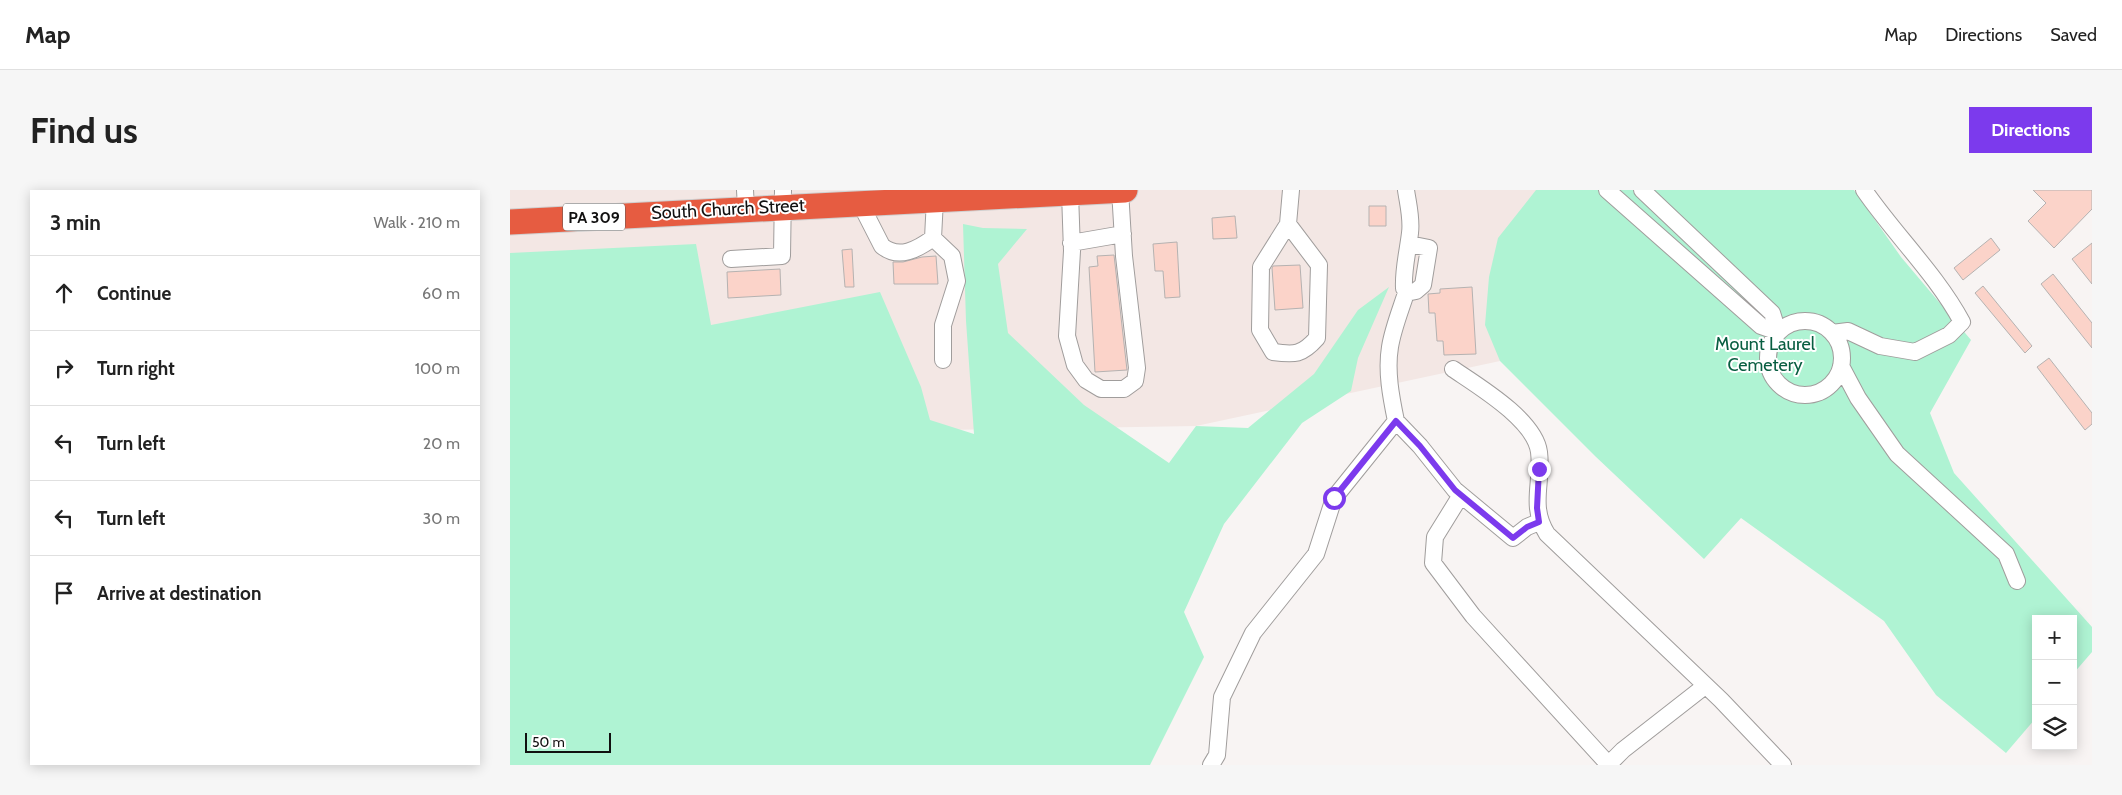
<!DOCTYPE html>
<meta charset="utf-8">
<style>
:root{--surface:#fff;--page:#f6f6f6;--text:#222;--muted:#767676;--line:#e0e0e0;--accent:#7c3aed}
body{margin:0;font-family:Cabin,sans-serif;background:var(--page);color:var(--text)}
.controls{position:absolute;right:15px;bottom:15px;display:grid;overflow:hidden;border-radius:0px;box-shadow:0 2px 12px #0003}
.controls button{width:45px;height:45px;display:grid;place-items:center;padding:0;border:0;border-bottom:1px solid var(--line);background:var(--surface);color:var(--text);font:25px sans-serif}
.scale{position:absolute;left:15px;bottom:12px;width:86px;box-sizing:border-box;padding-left:5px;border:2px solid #111010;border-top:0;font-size:14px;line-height:18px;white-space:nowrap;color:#111010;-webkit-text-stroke:4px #fff;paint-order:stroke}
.stop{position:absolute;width:15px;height:15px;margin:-11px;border:4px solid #7c3aed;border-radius:50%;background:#fff}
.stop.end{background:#7c3aed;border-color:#fff;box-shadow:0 1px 5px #0008}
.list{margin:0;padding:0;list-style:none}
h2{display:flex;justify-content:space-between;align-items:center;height:65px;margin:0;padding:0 20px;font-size:21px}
h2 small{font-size:16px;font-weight:400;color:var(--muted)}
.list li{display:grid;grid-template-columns:32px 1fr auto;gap:15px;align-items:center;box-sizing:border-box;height:75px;padding:0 20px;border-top:1px solid var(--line)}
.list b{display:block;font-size:19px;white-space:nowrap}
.list em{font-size:16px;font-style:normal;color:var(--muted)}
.icon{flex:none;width:28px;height:28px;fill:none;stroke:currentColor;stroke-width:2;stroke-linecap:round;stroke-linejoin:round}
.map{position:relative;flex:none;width:1582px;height:575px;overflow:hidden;border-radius:0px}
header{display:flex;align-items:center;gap:30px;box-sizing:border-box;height:70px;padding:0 25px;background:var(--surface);border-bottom:1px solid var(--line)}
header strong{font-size:24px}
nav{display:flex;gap:28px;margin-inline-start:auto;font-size:18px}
.intro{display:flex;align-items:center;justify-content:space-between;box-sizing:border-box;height:120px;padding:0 30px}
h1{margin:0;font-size:35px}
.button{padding:12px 22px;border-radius:0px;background:var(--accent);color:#fff;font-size:18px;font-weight:700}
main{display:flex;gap:30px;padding:0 30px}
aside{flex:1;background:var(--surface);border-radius:0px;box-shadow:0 2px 12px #0003}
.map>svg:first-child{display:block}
.built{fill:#f3e7e4}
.green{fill:#aff3d3}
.building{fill:#fbd3c9;stroke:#b5b2b1}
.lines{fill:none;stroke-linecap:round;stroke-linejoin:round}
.minor-casing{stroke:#a09d9c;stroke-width:18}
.highway-casing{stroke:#cfcfcf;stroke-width:27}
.minor{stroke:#fff;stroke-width:16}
.highway{stroke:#e65c41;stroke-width:25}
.route{stroke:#7c3aed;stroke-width:6}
.labels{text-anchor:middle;stroke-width:4;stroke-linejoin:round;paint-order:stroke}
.shield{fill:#fff;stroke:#585858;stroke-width:1}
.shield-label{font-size:16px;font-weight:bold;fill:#111010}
.street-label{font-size:18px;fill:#111010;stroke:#fff}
.park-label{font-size:18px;fill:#085e41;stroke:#fff}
</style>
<header>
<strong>Map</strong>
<nav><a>Map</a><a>Directions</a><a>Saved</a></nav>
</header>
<div class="intro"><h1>Find us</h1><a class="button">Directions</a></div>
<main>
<aside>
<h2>3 min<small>Walk · 210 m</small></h2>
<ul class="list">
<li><svg class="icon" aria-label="ahead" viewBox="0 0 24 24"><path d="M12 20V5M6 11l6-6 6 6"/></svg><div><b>Continue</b></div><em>60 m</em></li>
<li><svg class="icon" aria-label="right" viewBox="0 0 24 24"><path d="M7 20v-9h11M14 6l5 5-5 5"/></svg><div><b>Turn right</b></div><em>100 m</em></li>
<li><svg class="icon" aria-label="left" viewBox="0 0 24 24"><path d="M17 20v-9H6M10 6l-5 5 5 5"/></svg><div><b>Turn left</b></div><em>20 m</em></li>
<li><svg class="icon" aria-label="left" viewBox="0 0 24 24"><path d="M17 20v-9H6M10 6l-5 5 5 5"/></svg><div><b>Turn left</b></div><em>30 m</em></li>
<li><svg class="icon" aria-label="arrive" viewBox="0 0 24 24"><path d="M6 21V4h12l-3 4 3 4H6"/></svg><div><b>Arrive at destination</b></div></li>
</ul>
</aside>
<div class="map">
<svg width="1582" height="575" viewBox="0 0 1582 575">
<rect width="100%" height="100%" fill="#f8f4f3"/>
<path class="built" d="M0,0H1052L990,171L686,236L0,247Z"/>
<path class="green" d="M1026,0H1344L1391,67L1461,150L1420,223L1444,283L1582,437V462L1563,484V429H1526V528L1496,563L1426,505L1374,431L1231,328L1194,369L1085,266L990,171L975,135L979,87L988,48Z
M453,34L473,38L517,39L488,74L498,143L574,215L659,273L686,236L738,238L804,184L848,120L879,97L848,168L841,201L792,233L714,334L674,422L694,467L640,575H0V63L186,54L201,135L370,102L411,197L420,230L464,244L456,131Z"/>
<path class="building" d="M1523,0H1582V19L1544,58L1518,31L1536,13Z
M859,16H876V36H859Z
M725,26L727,48L703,49L702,28Z
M1481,48L1490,60L1453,90L1444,78Z
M667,52L670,107L655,108L653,81H645L643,54Z
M1582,53V94L1562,69Z
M342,59L344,97H335L332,60Z
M604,65L617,180L585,182L579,77L588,76L587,66Z
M426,66L428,94H384L383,72H393L412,67Z
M790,75L793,118L765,120L762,78L763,76Z
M270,79L271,105L218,108L217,82Z
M1543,84L1582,133V158L1531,94Z
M1473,96L1522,156L1515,163L1465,103Z
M962,97L966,164L934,165L933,151H927L925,123H919L918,104L930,103V99Z
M1539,168L1582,223V234L1575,240L1527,177Z"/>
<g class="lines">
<g class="minor-casing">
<path id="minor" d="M235,0L236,18
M896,0C898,14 902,29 900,43C898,61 893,79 894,98L901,102L906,101L913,95L919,58L899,54
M1097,0L1251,136L1268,142L1262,123L1132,0
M560,3L562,61L557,146L565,175L576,190L591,199H614L625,191L627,178L614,66L610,0
M425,9L423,48L442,66L447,91L433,135V170
M350,13L372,56C389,70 408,59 423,48
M778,34L809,75L807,148C792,165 785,165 763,162L750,140L751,77L778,34L781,0
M561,53L613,44
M221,69L272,66L273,0
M1258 168a37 37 0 1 1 74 0a37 37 0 1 1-74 0Z
M1322,143L1338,141L1370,156L1405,162L1439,145L1452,132C1426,84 1385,45 1354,0
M1331,176L1348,208L1387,264L1496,364L1507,391
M943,179C968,196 1025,230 1029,262C1033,293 1019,315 1037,344L1211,510L1273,575
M886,231L910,256L945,300L1003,348L1017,337L1029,332
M951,305L925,347L923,373L963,426L1099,575
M701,575L707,565L712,507L743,443L806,364L824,308L886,231C881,207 876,181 880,157C883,138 891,119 897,100
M1098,575L1113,560L1195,496"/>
</g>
<g class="highway-casing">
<path id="highway" d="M0,32L615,0"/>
</g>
<use href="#minor" class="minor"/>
<use href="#highway" class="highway"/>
</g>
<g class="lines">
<path class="route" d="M824,308L886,231L910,256L945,300L1003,348L1017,337L1029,332L1027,318L1029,279"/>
</g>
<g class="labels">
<rect class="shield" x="53" y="13.5" width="62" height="27" rx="4"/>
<g class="shield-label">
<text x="84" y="33">PA 309</text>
</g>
<g class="street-label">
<text transform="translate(218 19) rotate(-3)" y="6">South Church Street</text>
</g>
<g class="park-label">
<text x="1255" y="160">Mount Laurel<tspan x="1255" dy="21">Cemetery</tspan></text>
</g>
</g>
</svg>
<div class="controls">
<button>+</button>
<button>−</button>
<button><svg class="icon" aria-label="layers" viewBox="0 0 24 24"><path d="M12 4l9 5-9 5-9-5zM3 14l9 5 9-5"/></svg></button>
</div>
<div class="scale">50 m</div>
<div class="stop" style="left:824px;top:308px"></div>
<div class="stop end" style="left:1029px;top:279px"></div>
</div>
</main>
